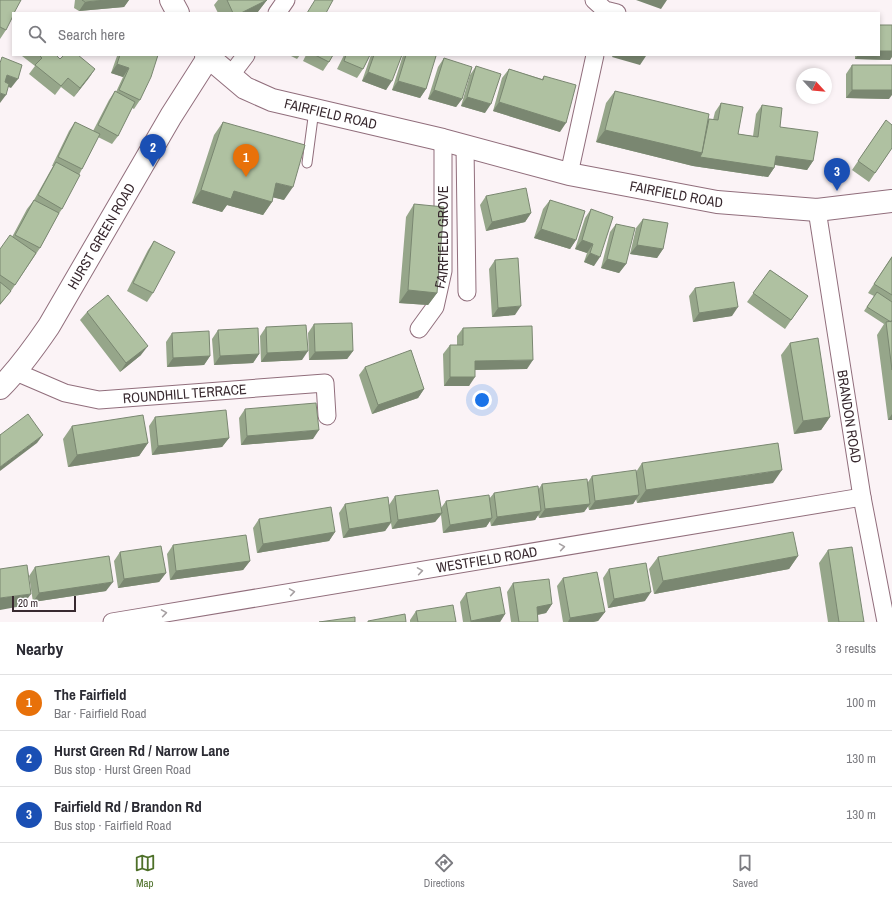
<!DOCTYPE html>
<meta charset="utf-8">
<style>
:root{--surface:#fff;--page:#f7f7f7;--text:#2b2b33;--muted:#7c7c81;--line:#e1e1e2;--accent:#4e7029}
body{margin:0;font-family:"Archivo Narrow",sans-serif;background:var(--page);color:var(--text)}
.compass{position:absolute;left:796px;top:68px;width:36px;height:36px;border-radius:50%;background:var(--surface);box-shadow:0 2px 6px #0003;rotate:116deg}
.scale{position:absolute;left:12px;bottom:10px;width:64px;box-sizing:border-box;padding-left:4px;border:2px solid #38292f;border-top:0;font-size:11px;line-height:14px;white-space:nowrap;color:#38292f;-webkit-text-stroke:3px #fff;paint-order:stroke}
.you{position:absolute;left:482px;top:400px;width:14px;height:14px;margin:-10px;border:3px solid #fff;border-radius:50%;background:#1a73e8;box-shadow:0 0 0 6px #1a73e833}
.badge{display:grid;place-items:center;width:26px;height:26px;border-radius:50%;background:var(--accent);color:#fff;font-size:13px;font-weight:700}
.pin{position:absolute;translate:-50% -33px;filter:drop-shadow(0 1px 2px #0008)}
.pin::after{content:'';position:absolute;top:21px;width:14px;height:12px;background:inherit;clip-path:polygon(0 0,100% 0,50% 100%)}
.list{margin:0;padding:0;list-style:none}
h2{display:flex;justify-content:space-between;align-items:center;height:52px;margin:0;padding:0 16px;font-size:17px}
h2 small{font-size:13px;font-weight:400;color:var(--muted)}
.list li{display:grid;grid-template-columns:26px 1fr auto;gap:12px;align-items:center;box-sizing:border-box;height:56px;padding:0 16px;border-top:1px solid var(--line)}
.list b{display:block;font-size:15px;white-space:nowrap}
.list p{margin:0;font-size:13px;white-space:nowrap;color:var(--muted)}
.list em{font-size:13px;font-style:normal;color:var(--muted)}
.icon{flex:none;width:22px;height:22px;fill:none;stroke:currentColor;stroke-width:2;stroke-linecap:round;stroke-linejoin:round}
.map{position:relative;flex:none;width:892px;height:622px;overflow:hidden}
.search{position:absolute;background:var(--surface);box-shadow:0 2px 6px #0003;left:12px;right:12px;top:12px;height:44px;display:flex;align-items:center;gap:10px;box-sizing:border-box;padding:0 14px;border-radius:0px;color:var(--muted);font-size:15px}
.sheet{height:220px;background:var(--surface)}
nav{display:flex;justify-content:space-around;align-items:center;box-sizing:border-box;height:56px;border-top:1px solid var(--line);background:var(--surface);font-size:11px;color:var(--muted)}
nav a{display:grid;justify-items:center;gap:2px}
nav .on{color:var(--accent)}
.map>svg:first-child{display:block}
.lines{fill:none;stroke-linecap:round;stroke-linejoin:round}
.lane-casing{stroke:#916e7c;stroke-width:11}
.street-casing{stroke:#916e7c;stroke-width:19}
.secondary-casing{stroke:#916e7c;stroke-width:24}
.lane{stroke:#fff;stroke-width:9}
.street{stroke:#fff;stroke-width:17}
.secondary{stroke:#fff;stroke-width:22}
.wall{fill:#96a68a}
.shaded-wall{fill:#7a8771}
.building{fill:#afc1a1;stroke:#7a8771}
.oneway{stroke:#a59fa1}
.labels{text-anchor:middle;stroke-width:4;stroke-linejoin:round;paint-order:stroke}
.street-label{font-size:14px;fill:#38292f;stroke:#fff}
</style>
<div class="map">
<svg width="892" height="622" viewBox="0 0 892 622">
<rect width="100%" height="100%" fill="#fbf3f6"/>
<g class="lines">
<g class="lane-casing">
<path id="lane" d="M307,163L314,110"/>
</g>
<g class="street-casing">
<g id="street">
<path d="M594,0L605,10L617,13"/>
<path d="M277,13L286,0"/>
<path d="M230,76L246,55"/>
<path d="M465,146L467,292"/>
<path d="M569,174L595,55"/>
<path id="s1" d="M817,210L862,497L886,622"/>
<path id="s2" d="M419,329L435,307L443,271V140"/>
<path id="s3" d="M16,372L65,393L99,400L325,383L327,416"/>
<path id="s4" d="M112,622L862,497"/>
</g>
</g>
<g class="secondary-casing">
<g id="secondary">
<path d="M171,0L178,13"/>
<path id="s5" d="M206,55L245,88L272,100L443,140L569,174L717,202L817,210L892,201"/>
<path id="s6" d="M0,388C19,369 34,348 49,326L171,116L208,58"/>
</g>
</g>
<use href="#lane" class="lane"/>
<use href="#street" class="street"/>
<use href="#secondary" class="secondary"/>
</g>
<path class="wall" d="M0,0L6,30L0,39Z
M75,0H129L124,7L79,11L74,8Z
M218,0H267L257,13H218L214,5Z
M23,55H56L60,59L95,69L74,97L61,87L55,95L29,74L35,66L22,56Z
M112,55H158L140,100L134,109L132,108L118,136L112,144L98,137L62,209L58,215L40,248L11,291L0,305V249L12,237L27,209L34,200L53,166H52L69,131L75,122L93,131L109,100L115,91L116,92L123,77L111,73L117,56Z
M289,55H300L297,59Z
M306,55H333L329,62L323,71L303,61Z
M344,55H370L363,69L357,78L337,69Z
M371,55H402L386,90L362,81Z
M403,55H434L426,89L420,98L392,90Z
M855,55H879L890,60L855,59Z
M444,58L462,99L456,107L428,99L438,67Z
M852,65L889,99L846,98V74Z
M476,66L485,113L461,106L470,75Z
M509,69L542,79L544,76L560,132L493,111L502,78Z
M615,91L713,120L715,112L721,103L738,134L753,136L756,114L762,105L780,127L813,161L807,170L775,165L774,168L768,177L693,166L596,142L606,103Z
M886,120L892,148L869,182L852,170Z
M223,122L284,200L273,197L272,202L263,215L227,205L222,212L192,203L214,135Z
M486,196L531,213L525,222L486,231L480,205Z
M550,200L576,240L570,249L534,238L543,209Z
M414,204L437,293L428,305L399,303L406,217Z
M591,209L594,266L584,262L587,253L575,249L585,218Z
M643,219L663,249L657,258L630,254L636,228Z
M616,224L626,264L619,273L601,268L610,232Z
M154,241L153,293L147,302L127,291L148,250Z
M892,256V320L891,321H892V420H888L877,335L884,324L864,311L874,296L868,293Z
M495,260L515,315L492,317L489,269Z
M770,270L808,296L785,329L747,302Z
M695,288L732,316L693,322L689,296Z
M87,312L141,355L120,372L80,320Z
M314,324L353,351L347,359L309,360L308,333Z
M266,327L302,360L261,362L260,336Z
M463,328L527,369L475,370L469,386H444L443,354L450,345H457V336Z
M218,330L259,354L253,363L214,365L212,339Z
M172,333L210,356L204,365L167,367L166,342Z
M790,343L830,417L821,430L794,434L781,355Z
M365,367L424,389L418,398L372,414L359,375Z
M245,409L313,439L241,445L239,418Z
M155,417L229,438L222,447L152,455L149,426Z
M72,426L148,443L139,456L68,467L63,439Z
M642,463L773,483L637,503L636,499L633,504L589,510L588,506L584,512L539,518L538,515L535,520L491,526L490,521L486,527L443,533L441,515L435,522L392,529L391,523L385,531L343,538L339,513L345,504L389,505L395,496L441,508L446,501L489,499L494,493L538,490L542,484L588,482L592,476L636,472Z
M259,519L335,532L329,541L257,553L253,528Z
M173,545L250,561L243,570L170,580L167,554Z
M828,550L864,622H828L819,563Z
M120,552L166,573L159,582L118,588L114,561Z
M798,556L789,569L654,594L649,569L658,557Z
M35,567L106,591L33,602L29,576Z
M609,569L645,601L608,608L603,578Z
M563,578L605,612L598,621L593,622H563L557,586Z
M513,583L552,604L546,613L538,615V622H511L507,592Z
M466,593L505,614L500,622H463L460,602Z
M416,611L456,622H410V620Z"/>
<path class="shaded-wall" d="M106,0H129L124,7L79,11L85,2Z
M267,0L257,13H241Z
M636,0H667L661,9Z
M879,51H892V57L890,60L855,59L858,55H879Z
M613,55H643L646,56L640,65L612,57Z
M117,64L129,68L123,77L111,73Z
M95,69L89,78L74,97L80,88Z
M368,72L392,81L386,90L362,81Z
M7,75L18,79L11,88L1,84Z
M398,81L426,89L420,98L392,90Z
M434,90L462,99L456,107L428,99Z
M852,90H892V95L889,99L846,98Z
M0,93L6,95L0,103Z
M467,97L491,104L485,113L461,106Z
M499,102L566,123L560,132L493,111Z
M605,130L774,168L768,177L693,166L596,142Z
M776,156L813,161L807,170L770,164Z
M276,183L293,187L284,200L267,196Z
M201,190L234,191L272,202L263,215L227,205L222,212L192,203Z
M531,213L525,222L486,231L492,222Z
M541,229L576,240L570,249L534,238Z
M582,240L593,244L587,253L575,249Z
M637,245L663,249L657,258L630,254Z
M590,253L600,257L594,266L584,262Z
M607,259L626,264L619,273L601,268Z
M408,290L437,293L428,305L399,303Z
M521,306L515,315L492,317L498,308Z
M738,307L732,316L693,322L699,313Z
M148,346L141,355L120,372L126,363Z
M308,351L302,360L261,362L267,353Z
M353,351L347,359L309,360L315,352Z
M259,354L253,363L214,365L220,356Z
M210,356L204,365L167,367L173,358Z
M533,360L527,369L468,370L475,361Z
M450,377H475L469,386H444Z
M424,389L418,398L372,414L378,405Z
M892,414V420H888Z
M830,417L821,430L794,434L803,421Z
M319,430L313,439L241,445L247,436Z
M43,435L37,443L0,471V467Z
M229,438L222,447L152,455L158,446Z
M148,443L139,456L68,467L77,455Z
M782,470L773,483L637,503L646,490Z
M639,495L633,504L589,510L595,501Z
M590,504L584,512L539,518L545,509Z
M541,511L535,520L491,526L497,517Z
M442,513L435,522L392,529L398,520Z
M492,518L486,527L443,533L450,525Z
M391,522L385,531L343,538L349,529Z
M335,532L329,541L257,553L263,544Z
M798,556L789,569L654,594L663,581Z
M250,561L243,570L170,580L176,571Z
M166,573L159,582L118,588L124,579Z
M113,582L106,591L33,602L39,593Z
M651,592L645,601L608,608L614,599Z
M31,594L22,606L0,610V598Z
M552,604L546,613L530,616L537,607Z
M605,612L598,621L593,622H568L570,618Z
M505,614L500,622H470L471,621Z"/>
<path class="building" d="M0,0H21L14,13H13V16L6,30L0,27Z
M82,0H106L85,2Z
M227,0H267L241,13H233Z
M315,0H333L326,13H307Z
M879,25H892V51H879Z
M39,55H56L60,59L64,55H78L95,69L80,88L68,78L61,86L35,65L42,58Z
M120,55H158L151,77L140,100L119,90L129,68L117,64Z
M315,55H333L329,62Z
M346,55H370L363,69L344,61Z
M374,55H402L392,81L368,72Z
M406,55H434L436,56L426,89L398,81Z
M2,57L22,65L18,79L7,75L5,82L9,84L6,95L0,93V63Z
M444,58L472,67L462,99L434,90Z
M852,65H892V90H852Z
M476,66L501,74L491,104L467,97Z
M509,69L543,80L544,76L576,85L566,123L499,102Z
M115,91L135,102L118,136L98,125Z
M615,91L709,114L702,153L605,130Z
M721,103L743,107L738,134L758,137L762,105L782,108L780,127L818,132L813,161L776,156L774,168L700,157L702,153L709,119L718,120Z
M886,120L892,125V148L875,173L858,161Z
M75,122L100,134L82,169L58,157Z
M223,122L305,145L293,187L276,183L272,202L234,191L231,199L201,190Z
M56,162L80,175L62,209L38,195Z
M526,188L531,213L492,222L486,196Z
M34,200L59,213L40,248L15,235Z
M550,200L585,211L576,240L541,229Z
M414,204L444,207L437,293L408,290Z
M591,209L613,217L600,257L590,253L593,244L582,240Z
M643,219L668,223L663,249L637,245Z
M616,224L635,228L626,264L607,259Z
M10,235L36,253L15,285L0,275V249Z
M154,241L175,252L153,293L133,283Z
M892,257V295L874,284Z
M518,258L521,306L498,308L495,260Z
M770,270L808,296L791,320L753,293Z
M0,282L11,291L0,304Z
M734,282L738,307L699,313L695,288Z
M877,292L892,302V320L891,322L867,307Z
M108,295L148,346L126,363L87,312Z
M892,321V370L886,322Z
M352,323L353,351L315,352L314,324Z
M306,325L308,351L267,353L266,327Z
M532,326L533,360L475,361V377H450V345H463V328Z
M258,328L259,354L220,356L218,330Z
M209,331L210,356L173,358L172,333Z
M818,338L830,417L803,421L790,343Z
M411,350L424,389L378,405L365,367Z
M316,403L319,430L247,436L245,409Z
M226,410L229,438L158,446L155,417Z
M28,414L43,435L0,467V435Z
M143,415L148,443L77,455L72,426Z
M778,443L782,470L646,490L642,463Z
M636,470L639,495L595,501L592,476Z
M587,479L590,504L545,509L542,484Z
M538,486L541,511L497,517L494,493Z
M438,490L442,513L398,520L395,496Z
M489,495L492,518L450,525L446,501Z
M388,497L391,522L349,529L345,504Z
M331,507L335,532L263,544L259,519Z
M793,532L798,556L663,581L658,557Z
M246,535L250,561L176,571L173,545Z
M161,546L166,573L124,579L120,552Z
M852,547L864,622H839L828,550Z
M109,556L113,582L39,593L35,567Z
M646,563L651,592L614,599L609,569Z
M27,565L31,594L0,598V569Z
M597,572L605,612L570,618L563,578Z
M549,579L552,604L537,607L538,622H519L513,583Z
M500,587L505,614L471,621L466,593Z
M453,605L456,622H418L416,611Z
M405,614L406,622H368V621Z
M355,617V622H319Z"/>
<defs><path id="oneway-chevron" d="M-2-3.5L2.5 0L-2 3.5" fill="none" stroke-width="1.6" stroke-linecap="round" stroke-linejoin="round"/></defs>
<g class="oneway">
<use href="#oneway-chevron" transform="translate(562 547) rotate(-9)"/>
<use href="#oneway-chevron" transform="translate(420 571) rotate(-9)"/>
<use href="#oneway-chevron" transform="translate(292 592) rotate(-9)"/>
<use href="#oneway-chevron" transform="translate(164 613) rotate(-9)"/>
</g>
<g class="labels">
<g class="street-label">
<text dy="5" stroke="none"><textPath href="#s5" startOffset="141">FAIRFIELD ROAD</textPath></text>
<text dy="5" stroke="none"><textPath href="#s5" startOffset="496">FAIRFIELD ROAD</textPath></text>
<text dy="5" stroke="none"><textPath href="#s6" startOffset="183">HURST GREEN ROAD</textPath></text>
<text dy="5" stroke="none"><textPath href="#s2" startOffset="98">FAIRFIELD GROVE</textPath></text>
<text dy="5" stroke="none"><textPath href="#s3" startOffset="174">ROUNDHILL TERRACE</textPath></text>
<text dy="5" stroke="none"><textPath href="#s1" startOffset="209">BRANDON ROAD</textPath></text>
<text dy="5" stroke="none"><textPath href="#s4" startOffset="380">WESTFIELD ROAD</textPath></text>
</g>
</g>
</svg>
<svg class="compass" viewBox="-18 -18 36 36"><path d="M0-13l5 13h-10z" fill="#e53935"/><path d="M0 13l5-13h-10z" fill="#7c7c81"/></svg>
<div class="scale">20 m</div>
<div class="you"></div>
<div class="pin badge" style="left:246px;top:177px;background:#e8710a">1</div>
<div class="pin badge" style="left:153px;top:167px;background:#1a4fb4">2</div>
<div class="pin badge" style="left:837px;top:191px;background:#1a4fb4">3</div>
<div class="search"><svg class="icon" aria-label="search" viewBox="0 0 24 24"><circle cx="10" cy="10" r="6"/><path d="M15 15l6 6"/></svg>Search here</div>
</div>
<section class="sheet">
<h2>Nearby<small>3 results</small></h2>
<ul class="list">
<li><span class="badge" style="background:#e8710a">1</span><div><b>The Fairfield</b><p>Bar · Fairfield Road</p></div><em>100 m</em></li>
<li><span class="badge" style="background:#1a4fb4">2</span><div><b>Hurst Green Rd / Narrow Lane</b><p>Bus stop · Hurst Green Road</p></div><em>130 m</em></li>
<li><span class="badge" style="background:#1a4fb4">3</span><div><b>Fairfield Rd / Brandon Rd</b><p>Bus stop · Fairfield Road</p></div><em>130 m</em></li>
</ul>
</section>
<nav>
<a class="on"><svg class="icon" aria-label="map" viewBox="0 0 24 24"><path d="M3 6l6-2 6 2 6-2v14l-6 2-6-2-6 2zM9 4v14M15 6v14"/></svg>Map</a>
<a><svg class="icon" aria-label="directions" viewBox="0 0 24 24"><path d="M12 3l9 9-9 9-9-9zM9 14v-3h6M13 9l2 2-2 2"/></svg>Directions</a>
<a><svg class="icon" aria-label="saved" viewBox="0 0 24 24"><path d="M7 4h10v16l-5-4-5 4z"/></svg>Saved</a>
</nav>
